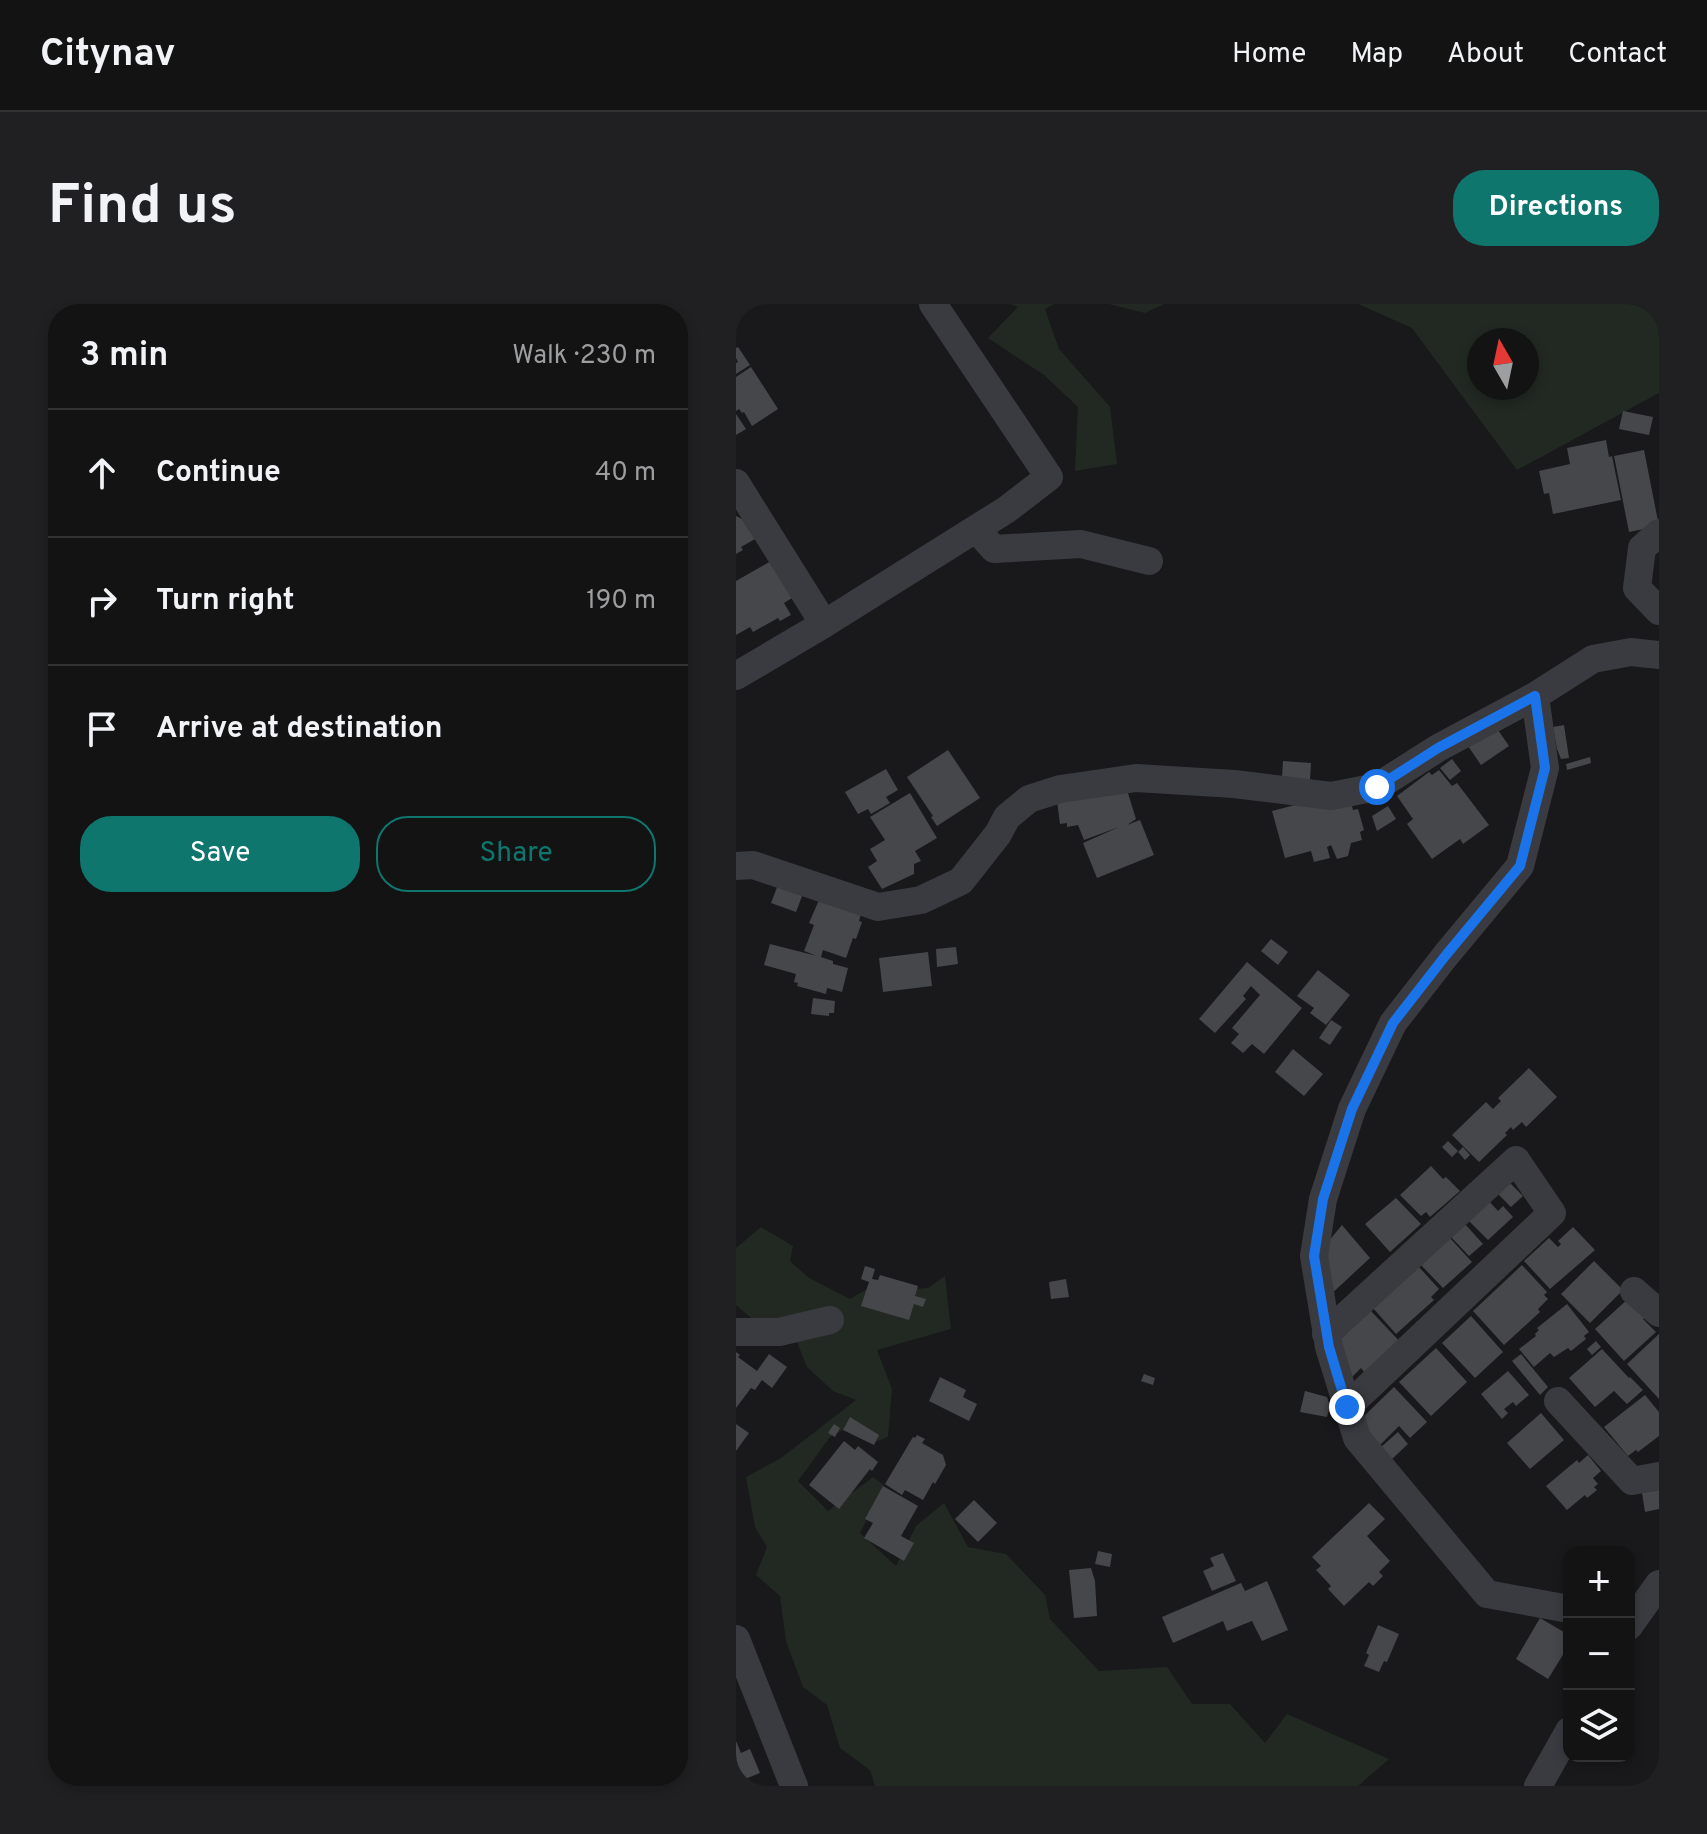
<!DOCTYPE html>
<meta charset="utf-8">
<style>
:root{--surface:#131314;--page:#202022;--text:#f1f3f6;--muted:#9d9ea0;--line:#323234;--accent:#0f766e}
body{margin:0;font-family:Overpass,sans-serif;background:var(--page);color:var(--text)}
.controls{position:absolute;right:24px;bottom:24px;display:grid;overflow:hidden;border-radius:16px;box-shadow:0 4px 12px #0003}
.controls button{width:72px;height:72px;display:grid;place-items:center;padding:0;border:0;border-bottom:2px solid var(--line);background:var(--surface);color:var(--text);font:40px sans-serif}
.compass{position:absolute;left:731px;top:24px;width:72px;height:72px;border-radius:50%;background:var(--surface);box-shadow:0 4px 12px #0003;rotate:351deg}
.stop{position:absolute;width:24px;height:24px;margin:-18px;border:6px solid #1a73e8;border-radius:50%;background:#fff}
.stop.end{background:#1a73e8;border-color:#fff;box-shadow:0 2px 8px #0008}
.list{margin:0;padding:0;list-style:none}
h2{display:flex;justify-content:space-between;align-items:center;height:104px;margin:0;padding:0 32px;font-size:34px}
h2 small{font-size:26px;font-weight:400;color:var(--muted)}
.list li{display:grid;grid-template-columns:52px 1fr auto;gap:24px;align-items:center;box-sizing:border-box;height:128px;padding:0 32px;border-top:2px solid var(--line)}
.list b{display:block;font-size:30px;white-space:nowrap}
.list em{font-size:26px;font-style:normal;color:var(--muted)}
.actions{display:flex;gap:16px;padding:24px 32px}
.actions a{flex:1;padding:18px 0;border:2px solid var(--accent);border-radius:32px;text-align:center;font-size:28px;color:var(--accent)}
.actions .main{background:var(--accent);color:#fff}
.icon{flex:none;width:44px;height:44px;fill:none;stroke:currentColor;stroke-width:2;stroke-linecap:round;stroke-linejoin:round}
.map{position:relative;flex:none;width:923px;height:1482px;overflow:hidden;border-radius:32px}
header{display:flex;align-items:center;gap:48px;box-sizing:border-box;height:112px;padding:0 40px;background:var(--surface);border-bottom:2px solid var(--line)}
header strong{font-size:38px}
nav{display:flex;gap:44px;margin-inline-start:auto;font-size:28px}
.intro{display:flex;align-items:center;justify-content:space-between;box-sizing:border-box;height:192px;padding:0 48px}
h1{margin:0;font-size:56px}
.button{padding:20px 36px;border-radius:32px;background:var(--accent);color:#fff;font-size:28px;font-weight:700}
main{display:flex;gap:48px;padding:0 48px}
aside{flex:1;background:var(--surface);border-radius:32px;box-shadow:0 4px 12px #0003}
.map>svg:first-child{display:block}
.green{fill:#212922;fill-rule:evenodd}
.building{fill:#46474b}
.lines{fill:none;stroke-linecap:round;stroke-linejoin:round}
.minor{stroke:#3a3b40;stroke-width:28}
.route{stroke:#1a73e8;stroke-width:10}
</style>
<header>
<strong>Citynav</strong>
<nav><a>Home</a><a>Map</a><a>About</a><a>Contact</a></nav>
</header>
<div class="intro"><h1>Find us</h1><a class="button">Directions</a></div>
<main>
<aside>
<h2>3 min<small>Walk · 230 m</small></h2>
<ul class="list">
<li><svg class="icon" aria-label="ahead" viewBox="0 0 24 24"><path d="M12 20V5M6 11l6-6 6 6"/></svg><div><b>Continue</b></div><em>40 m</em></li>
<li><svg class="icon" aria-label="right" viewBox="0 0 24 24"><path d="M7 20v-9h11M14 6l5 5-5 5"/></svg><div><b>Turn right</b></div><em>190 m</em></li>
<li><svg class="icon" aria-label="arrive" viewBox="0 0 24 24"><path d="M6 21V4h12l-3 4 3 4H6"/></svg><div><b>Arrive at destination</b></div></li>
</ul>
<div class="actions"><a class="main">Save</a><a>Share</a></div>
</aside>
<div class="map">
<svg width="923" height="1482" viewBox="0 0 923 1482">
<rect width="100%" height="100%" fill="#19191b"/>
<path class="green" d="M275,0H318L309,5L323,45L374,103L381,160L339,167L342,103L308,71L252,34L282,3Z
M373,0H428L409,9Z
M622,0H923V89L781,166L676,24ZM743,36H791V84H743Z
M25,923L57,942L54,957L73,974L114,995L148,975L155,987L192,984L209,972L215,1025L141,1046L156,1085L152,1133L136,1139L118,1120L94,1133L62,1177L92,1207L137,1173L148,1181L124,1229L160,1262L180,1222L208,1199L232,1243L270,1250L309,1291L314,1315L363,1367L431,1363L456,1400H494L529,1439L551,1410L653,1455L622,1482H139L134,1466L104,1444L91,1401L67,1383L50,1337L44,1292L20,1271L31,1243L19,1223L10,1173L45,1154L120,1096L97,1087L71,1063L54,1021L27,1024L0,1001V944Z"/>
<path class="building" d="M2,43L14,61L0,70V59L2,58L0,54V44Z
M15,63L42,105L16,122L8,108L6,109L3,105L0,107V73Z
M887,107L917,113L913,131L883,125Z
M0,110L10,125L0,131Z
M870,136L873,153L876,152L885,196L817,210L813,189L808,190L803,167L834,160L831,144Z
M908,146L923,222L893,228L878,152Z
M0,212L6,215L19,235L5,243L7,246L0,250Z
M35,257L56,294L48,299L55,311L44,317L42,314L17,328L14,323L0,331V277Z
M828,421L833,454L825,455L821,445L817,423Z
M760,423L773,442L745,461L732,442Z
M212,446L244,494L201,522L195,513L197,512L171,473Z
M854,453L855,459L831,466L830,460Z
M716,455L725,467L714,476L704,464Z
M547,457L575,459L574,476L546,473Z
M150,465L162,486L150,493L154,499L135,510L132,505L122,510L109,488Z
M703,466L716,482L721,479L753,521L727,540L724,535L696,555L671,520L677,515L661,492L693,468L696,471Z
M391,486L400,515L391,521L404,516L418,551L361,574L347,539L383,523L348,536L342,521L331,523V519L324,520L321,497Z
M174,489L201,534L179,547L185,557L178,560V570L146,585L132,563L141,557L134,545L149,536L134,513Z
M613,491L617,506L622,505L628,526L624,528L626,536L615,539L612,552L601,555L595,541L591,543L594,554L578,558L575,547L549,554L536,507L582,495Z
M652,502L660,515L641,527L636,512Z
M43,578L68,587L60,608L35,599Z
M83,596L125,610L123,617L126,618L120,635L117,634L110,654L87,646L85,653L97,657V660L112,664L106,688L91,684L90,690L61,682L62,679L58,678L60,670L28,661L34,640L81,652L68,647L78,621L73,619Z
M535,635L552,648L542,661L525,647Z
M220,643L222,660L201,663L200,645Z
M192,648L196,682L147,688L143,654Z
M511,658L566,704L528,750L516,740L507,749L495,739L503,730L496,724L524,691L515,682L507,692L510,695L479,729L463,715Z
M582,666L614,691L590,721L574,709L578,704L561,692Z
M77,694L99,697L98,709H93V712L75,710Z
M595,716L606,723L594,741L583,734Z
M557,745L587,770L568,792L539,768Z
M793,764L821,793L790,823L786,818L777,826L775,823L769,829L771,831L743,858L716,831L750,798L757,805L765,797L762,794Z
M712,837L722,847L716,853L706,843Z
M727,843L734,851L729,856L722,848Z
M695,862L707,875L710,873L724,887L694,913L690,908L685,912L664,891Z
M773,878L787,892L775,903L761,889Z
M660,894L685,920L654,948L629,920Z
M752,896L762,907L767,902L777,913L752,936L732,916Z
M729,920L747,940L733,952L715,933Z
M606,921L634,954L592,993L587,944Z
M837,923L859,946L814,985L788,957L813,934L822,943L825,940L822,937Z
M714,934L736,958L707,984L685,961Z
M858,957L887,986L854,1019L825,990Z
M786,961L811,988L808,991L812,995L802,1005L804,1008L768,1041L737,1007Z
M129,962L139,965L136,975L142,976L144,971L182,982L179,992L190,995L187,1003L178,1000L173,1016L125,1002L133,978L125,975Z
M683,963L703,985L695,993L698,996L660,1030L637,1004Z
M330,975L333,993L315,995L313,978Z
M893,994L910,1012L907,1015L920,1028L888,1057L859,1025Z
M831,1000L853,1028L848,1032L850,1035L835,1047L832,1044L818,1053L814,1049L798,1063L783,1045L800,1032L799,1030L803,1026L801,1024Z
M634,1006L667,1041L628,1068L625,1064L614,1075L604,1036Z
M735,1012L767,1048L739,1074L706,1039Z
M923,1030V1095L891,1060Z
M860,1037L865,1043L856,1051L851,1045Z
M700,1044L731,1078L695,1112L663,1078Z
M866,1045L893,1074L894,1073L907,1086L891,1100L878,1087L859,1103L833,1074Z
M0,1048L4,1051L2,1053L21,1067L33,1050L51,1063L36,1084L26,1076L19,1086L15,1084L0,1104Z
M785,1050L812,1083L804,1091L776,1057Z
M772,1067L793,1091L780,1102L777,1098L768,1105L772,1109L766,1115L745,1090Z
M408,1070L419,1074L417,1081L405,1077Z
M204,1073L230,1086L227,1093L241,1100L233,1117L193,1097Z
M658,1083L691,1118L674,1134L663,1122L643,1142L629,1126V1111Z
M569,1087L591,1093L594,1102L591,1113L564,1108Z
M909,1091L923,1108V1132L902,1148L900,1146L892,1152L868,1123Z
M805,1109L828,1136L794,1165L771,1139Z
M114,1113L143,1131L138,1141L107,1126Z
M0,1120L13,1129L0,1147Z
M98,1120L104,1124L99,1133L92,1129Z
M662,1128L672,1140L655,1156L644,1144Z
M181,1131L189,1135L186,1139L207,1151L210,1161L199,1180L197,1178L187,1196L169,1186L166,1191L149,1180L177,1133L179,1134Z
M108,1137L119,1146L122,1142L142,1158L136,1167L134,1165L103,1205L73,1181Z
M852,1151L865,1167L857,1174L862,1180L858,1183L861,1186L851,1194L849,1191L831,1206L810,1182L841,1156L843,1159Z
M147,1182L182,1202L165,1232L178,1239L168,1257L128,1234L137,1219L129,1215Z
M923,1186V1205L909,1208L906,1189Z
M238,1196L261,1219L242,1238L219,1215Z
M633,1199L649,1215L631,1232L654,1257L643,1268L647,1272L637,1282L633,1278L608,1302L592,1285L595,1282L580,1266L585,1262L576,1253Z
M362,1247L376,1250L374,1263L359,1260Z
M487,1249L500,1277L476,1287L467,1267L478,1262L474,1254Z
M355,1264L359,1277L361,1312L338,1314L333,1266Z
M531,1277L552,1326L526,1337L516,1317L491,1327L487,1317L437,1339L426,1313L505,1279L509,1287Z
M804,1314L833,1331V1341L812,1375L780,1355Z
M642,1321L663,1330L651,1358L648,1357L643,1368L628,1362L633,1351L630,1349Z
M0,1437L5,1449L14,1445L24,1469L9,1475L13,1482H0Z"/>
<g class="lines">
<path class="minor" d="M0,179L88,320
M240,225L258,245L345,240L413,257
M923,229L906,244L901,284L923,307
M0,372L88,320L270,206L313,173L197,0
M799,392L809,464L784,562L710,651L657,719L616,805L587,895L578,952L593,1043L621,1134L751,1290L833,1305
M0,562L17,561L142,603L185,596L225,577L262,530L271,513L293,495L324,485L400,474L498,480L595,492L641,483L702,444L799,392L857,355L895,348L923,351
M898,987L923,1009
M0,1028H43L94,1016
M590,1030L780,856L816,909L611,1103
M822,1097L896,1177L923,1172
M893,1322L923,1280
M0,1335L58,1482
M802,1482L833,1427"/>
</g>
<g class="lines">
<path class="route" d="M611,1103L593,1043L578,952L587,895L616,805L657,719L710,651L784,562L809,464L799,392L702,444L641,483"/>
</g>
</svg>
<div class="controls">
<button>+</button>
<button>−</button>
<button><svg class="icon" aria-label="layers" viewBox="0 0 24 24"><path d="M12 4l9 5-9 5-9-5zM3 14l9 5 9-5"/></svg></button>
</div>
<svg class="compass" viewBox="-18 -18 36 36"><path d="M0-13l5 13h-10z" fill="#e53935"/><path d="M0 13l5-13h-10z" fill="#9d9ea0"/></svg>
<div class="stop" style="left:641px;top:483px"></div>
<div class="stop end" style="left:611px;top:1103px"></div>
</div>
</main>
